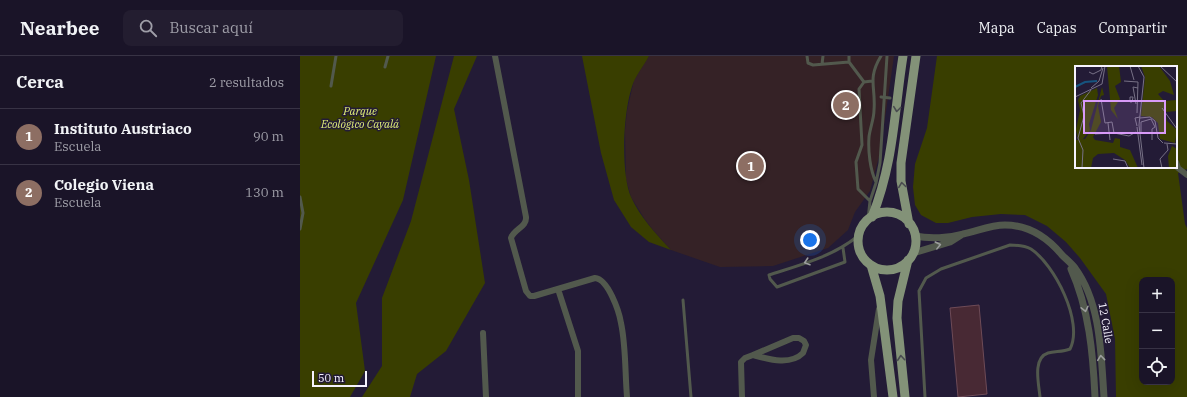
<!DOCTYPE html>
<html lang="es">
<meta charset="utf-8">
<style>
:root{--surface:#1a1428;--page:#231d30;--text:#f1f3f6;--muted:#9f9ea8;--line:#383345;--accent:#d93025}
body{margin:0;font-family:"IBM Plex Serif",serif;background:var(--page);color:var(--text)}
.controls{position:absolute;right:12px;bottom:12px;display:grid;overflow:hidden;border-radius:8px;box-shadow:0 4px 16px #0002}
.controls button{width:36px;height:36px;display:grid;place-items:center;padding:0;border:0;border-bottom:1px solid var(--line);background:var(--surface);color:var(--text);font:20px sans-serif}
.scale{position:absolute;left:12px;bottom:10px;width:55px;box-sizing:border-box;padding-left:4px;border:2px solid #f6f3fe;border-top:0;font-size:11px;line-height:14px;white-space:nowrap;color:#f6f3fe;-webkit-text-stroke:3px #231b36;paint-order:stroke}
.you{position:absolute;left:510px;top:184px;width:14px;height:14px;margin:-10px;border:3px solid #fff;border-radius:50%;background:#1a73e8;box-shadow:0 0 0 6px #1a73e833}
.badge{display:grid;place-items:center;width:26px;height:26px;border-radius:50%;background:var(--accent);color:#fff;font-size:13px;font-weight:700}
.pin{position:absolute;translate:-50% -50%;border:2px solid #fff;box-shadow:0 1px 4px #0006}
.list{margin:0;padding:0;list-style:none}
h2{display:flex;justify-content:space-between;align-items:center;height:52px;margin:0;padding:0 16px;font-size:17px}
h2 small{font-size:13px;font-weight:400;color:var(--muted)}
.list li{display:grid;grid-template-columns:26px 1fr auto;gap:12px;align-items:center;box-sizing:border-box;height:56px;padding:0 16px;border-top:1px solid var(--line)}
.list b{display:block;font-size:15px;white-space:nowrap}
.list p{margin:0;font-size:13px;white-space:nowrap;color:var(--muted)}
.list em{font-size:13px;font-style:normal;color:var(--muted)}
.icon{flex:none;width:22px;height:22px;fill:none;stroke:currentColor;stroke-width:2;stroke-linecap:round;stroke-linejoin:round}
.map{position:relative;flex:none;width:887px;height:341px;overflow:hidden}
header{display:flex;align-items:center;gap:24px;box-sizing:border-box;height:56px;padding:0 20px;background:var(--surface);border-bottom:1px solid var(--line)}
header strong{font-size:19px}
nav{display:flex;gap:22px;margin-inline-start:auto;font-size:14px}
.search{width:280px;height:36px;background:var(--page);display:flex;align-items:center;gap:10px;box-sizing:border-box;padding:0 14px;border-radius:8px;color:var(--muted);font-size:15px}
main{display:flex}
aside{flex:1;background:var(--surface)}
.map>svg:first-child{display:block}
.education{fill:#352226}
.green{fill:#393e00;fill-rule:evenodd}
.building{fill:#482934;stroke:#6e4b57}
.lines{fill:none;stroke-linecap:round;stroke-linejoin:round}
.service{stroke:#52594d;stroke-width:3}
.minor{stroke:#52594d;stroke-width:6}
.tertiary{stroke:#52594d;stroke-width:7}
.primary{stroke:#839278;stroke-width:9}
.service-bridge{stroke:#52594d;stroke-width:3}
.oneway{stroke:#494b50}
.oneway2{stroke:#9c9e9d}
.labels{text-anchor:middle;stroke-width:3;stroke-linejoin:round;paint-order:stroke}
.park-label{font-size:11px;font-style:italic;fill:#e0ef77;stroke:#231b36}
.street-label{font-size:11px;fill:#f6f3fe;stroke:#231b36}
.inset-river{fill:none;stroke:#16547e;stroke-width:2}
.inset-road{fill:none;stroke:#777186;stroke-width:1}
.view{fill:#d89af8;fill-opacity:0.15;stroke:#d89af8;stroke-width:2}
.inset-edge{fill:none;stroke:#f6f3fe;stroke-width:2}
</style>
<header>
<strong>Nearbee</strong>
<div class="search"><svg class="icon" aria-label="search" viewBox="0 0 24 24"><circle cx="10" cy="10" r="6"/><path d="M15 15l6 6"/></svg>Buscar aquí</div>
<nav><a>Mapa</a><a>Capas</a><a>Compartir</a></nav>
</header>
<main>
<aside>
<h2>Cerca<small>2 resultados</small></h2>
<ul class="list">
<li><span class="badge" style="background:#8d6e63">1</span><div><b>Instituto Austriaco</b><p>Escuela</p></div><em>90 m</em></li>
<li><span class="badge" style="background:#8d6e63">2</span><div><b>Colegio Viena</b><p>Escuela</p></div><em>130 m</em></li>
</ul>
</aside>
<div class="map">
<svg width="887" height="341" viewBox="0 0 887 341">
<rect width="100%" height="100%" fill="#231b36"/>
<path class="education" d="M349,0H594L580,97L570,135L555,156L548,174L528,192L473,210L420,211L371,194L353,174L344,162L331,141L326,123L325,75L327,55L334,24Z"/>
<path class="green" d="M0,0H136L103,144L56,247L65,315L50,341H0Z
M154,0H177L154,53L169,124L185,227L146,295L117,318L110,341H62L82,310V242L111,165Z
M282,0H349C345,8 339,15 335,23C323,48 320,115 331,141C340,161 356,178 371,194L349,186L331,171L314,144L301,97Z
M637,0H887V113L878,117L885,168L887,172V341H816L815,283L806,238L780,202L766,186L747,170L725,159L701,158L672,161L648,167H636L621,159L615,149L613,131L615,108L627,72ZM776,11H876V111H776ZM842,224H872V326H842Z"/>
<path class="building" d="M679,249L687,338L658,341L650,252Z"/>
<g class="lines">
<path class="service" d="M507,0L508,7L513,9L549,6
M549,0V6L564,26L572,25
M522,8L523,0
M85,11L88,0
M564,26L559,33L562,89L556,106L558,133L570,145L568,164
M31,30L36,0
M576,126C570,114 568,95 569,81C570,72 574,63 574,54C576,31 567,23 581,0
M0,141L3,157L0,173
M570,145L576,127L580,107L587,0
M543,192L545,206L477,231L470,223L469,219C500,209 532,201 558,180
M383,244L391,341
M625,341L619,235L626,222L641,213L710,189C717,189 724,189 731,193C754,208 784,266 770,293C763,296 755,295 748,297C732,302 739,329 740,341"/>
<path class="minor" d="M195,0L226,161C227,171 214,173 211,182L226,235L230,240H234L295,222C308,223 319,255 321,267C326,290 325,318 327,341
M876,106L878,112L887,119
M258,233L278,295V341
M183,277L186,341
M493,282H499L504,285L506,289L503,297C490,310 468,303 453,299Z
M442,341L441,306L445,302L453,299
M574,341L571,304L579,253"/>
<path class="tertiary" d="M615,180C630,183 649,182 663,178C677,175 691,169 705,169C728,169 747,181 762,199C766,203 771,207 775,212C801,247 801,299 804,341
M613,197L650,186L661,179
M771,213C789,253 793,297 795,341"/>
<path class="primary" d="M558 185a29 29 0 1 1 58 0a29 29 0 1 1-58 0Z
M572,161C594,106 594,57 603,0
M609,168L601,125V107L616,0
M571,209L580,240L593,341
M605,341L597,262L598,245L608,204"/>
<path class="service-bridge" d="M581,41L590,42"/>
</g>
<defs><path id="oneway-chevron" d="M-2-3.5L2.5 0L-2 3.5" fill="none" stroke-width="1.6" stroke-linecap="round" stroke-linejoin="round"/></defs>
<g class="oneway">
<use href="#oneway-chevron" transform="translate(597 53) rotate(97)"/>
<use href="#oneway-chevron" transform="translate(602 129) rotate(-98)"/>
<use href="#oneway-chevron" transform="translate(601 302) rotate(-95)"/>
</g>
<g class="oneway2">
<use href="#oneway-chevron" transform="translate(638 189) rotate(-14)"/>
<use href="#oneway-chevron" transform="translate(507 206) rotate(162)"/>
<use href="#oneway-chevron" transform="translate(785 253) rotate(77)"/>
<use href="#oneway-chevron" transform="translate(801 302) rotate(-96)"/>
</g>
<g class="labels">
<g class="park-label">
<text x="60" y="59">Parque<tspan x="60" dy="13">Ecológico Cayalá</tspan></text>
</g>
<g class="street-label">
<text transform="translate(806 267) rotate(80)" y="4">12 Calle</text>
</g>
</g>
<g transform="translate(775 10)">
<rect width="102" height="102" fill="#231b36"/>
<path d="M32,0H44L46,16L40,20L45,33L39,42L43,53L36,44ZM66,0H84L95,15L99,29L88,25L83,28L89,35L102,34V45L90,46L92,55L102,64L100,77L85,73L83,57L77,51L66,50L70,11ZM27,21L29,29L26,30L23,40L26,56L18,71L20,74L38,77L40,72L45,73V81L55,84L63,102H55L50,94L39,87L23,88L18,92L16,102H0V74L10,73L16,64ZM22,22L23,29L14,58L15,64L8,73L3,74L1,64L5,44L3,34L5,30ZM97,80L102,83V102H94L93,90Z" fill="#393e00"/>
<path class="inset-river" d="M0,21L10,16L22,15"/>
<path class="inset-road" d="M55,0L59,14M63,0L69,11L64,59L69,102M85,0L102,16M14,6L18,8L26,4L27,0M49,15L63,16L62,47M16,22L24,15L28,2M0,31L27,18L30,0M55,31H58L57,36H55ZM26,33L30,57L37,56L39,67M61,38L58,21L63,22M87,42L102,63M65,52L75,51L80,55L83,72L88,77M33,57L35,74M62,60L60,52L65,51M62,61L67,99M66,66V56L76,53L80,61L77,63V74M20,68L39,67L54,70L61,66M89,77L102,78M38,93L50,95L53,102M7,102L8,84L3,72L9,50L6,37L16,24M87,102L85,93L93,84L92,78"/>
<path class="view" d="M9,35H90V67H9Z"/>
<rect width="102" height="102" class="inset-edge"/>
</g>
</svg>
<div class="controls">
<button>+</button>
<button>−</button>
<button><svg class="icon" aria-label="locate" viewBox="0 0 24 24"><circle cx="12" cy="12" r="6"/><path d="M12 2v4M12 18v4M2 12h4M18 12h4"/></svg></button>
</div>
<div class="scale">50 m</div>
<div class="you"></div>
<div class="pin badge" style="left:451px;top:110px;background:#8d6e63">1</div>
<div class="pin badge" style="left:546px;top:49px;background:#8d6e63">2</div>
</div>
</main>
